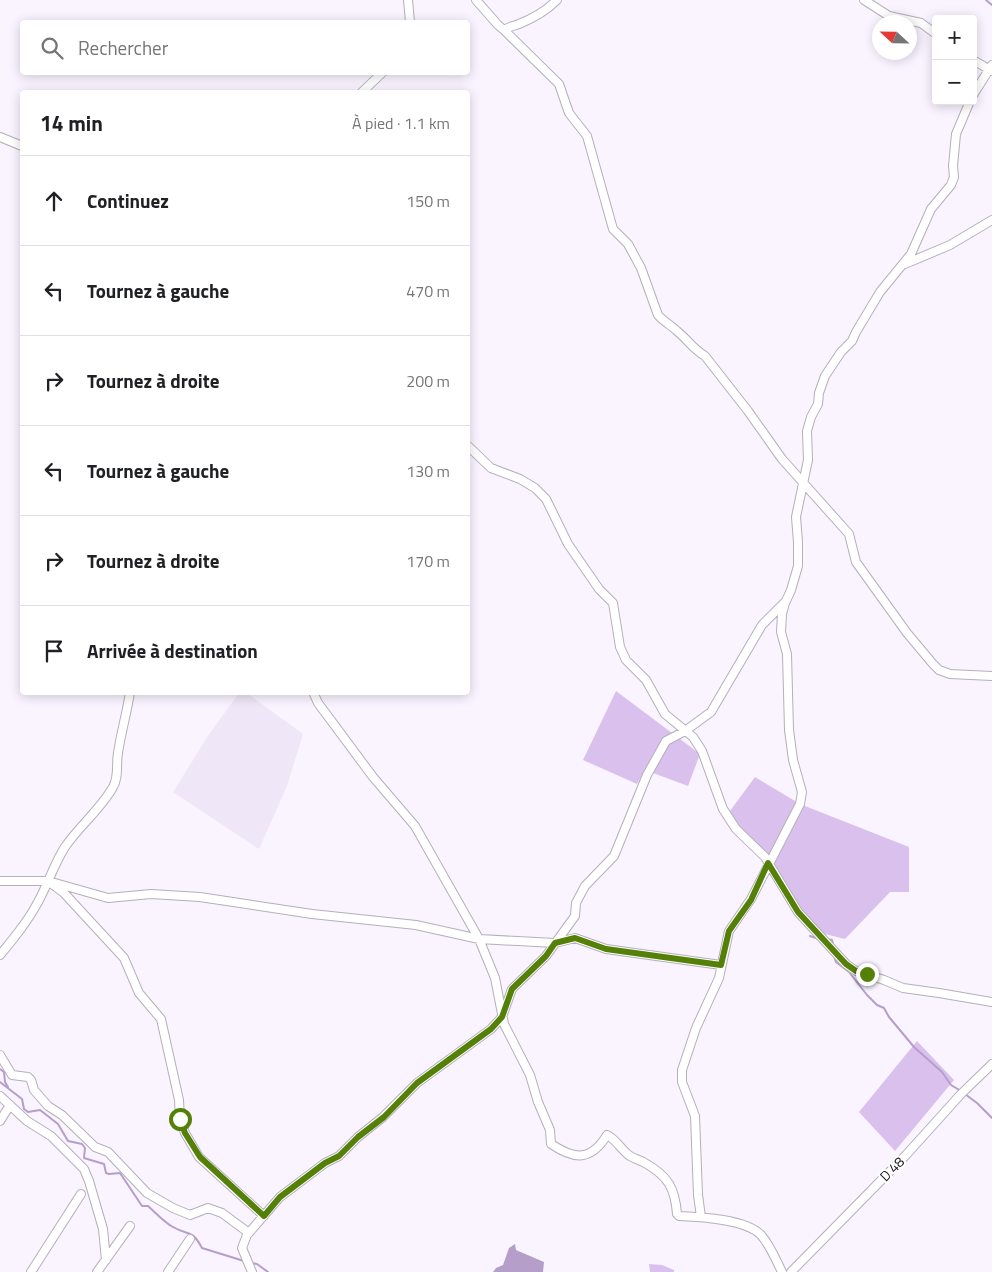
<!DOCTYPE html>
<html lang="fr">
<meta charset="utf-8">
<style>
:root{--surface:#fff;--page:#f2f2f2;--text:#202124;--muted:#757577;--line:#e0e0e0}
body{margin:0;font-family:"Titillium Web",sans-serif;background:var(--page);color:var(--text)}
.controls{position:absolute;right:15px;top:15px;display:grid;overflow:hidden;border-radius:5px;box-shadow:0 2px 12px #0003}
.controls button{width:45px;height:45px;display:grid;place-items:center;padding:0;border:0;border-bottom:1px solid var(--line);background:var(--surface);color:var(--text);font:25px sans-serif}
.compass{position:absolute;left:872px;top:15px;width:45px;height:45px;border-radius:50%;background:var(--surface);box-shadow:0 2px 12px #0003;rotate:292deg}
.stop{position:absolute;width:15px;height:15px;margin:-11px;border:4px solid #558008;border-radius:50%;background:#fff}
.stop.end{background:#558008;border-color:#fff;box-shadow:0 1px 5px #0008}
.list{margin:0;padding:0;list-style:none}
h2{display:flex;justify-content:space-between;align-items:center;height:65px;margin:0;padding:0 20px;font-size:21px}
h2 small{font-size:16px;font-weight:400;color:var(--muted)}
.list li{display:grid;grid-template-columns:32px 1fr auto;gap:15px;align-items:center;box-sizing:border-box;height:90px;padding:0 20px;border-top:1px solid var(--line)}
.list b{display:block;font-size:19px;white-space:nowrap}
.list em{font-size:16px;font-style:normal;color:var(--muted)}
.icon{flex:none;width:28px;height:28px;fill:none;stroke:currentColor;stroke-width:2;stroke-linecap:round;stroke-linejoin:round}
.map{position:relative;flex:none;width:992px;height:1272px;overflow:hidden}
.search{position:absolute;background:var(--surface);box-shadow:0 2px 12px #0003;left:20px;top:20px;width:450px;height:55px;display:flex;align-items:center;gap:12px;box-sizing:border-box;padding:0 18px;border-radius:5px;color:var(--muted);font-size:19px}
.panel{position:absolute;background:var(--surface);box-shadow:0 2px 12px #0003;left:20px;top:90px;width:450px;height:605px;border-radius:5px}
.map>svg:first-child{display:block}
.built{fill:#efe6f7}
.green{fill:#dac1ed}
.water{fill:#b69eca}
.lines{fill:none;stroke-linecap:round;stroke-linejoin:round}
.stream{stroke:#b69eca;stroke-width:2}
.minor-casing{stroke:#b5afb9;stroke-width:10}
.minor{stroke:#fff;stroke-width:8}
.route{stroke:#558008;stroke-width:6}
.labels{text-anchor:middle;stroke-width:4;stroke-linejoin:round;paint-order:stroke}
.street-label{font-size:14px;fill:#232125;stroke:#fff}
</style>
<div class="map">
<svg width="992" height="1272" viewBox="0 0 992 1272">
<rect width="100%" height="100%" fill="#f9f4ff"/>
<path class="built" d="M239,693H247L303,734L287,786L259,849L173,792L208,736Z"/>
<path class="green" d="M616,691L700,754L688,786L645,770L637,784L583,760Z
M755,777L800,804L909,847V892H890L845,939L817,932L798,912L765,857L727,815Z
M917,1041L954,1080L895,1151L859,1112Z
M649,1264L662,1265L674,1270V1272H650Z"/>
<path class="water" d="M515,1244L516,1250L544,1262L543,1272H493L496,1268L503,1265L509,1248Z"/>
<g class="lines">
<path class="stream" d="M986,0L992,5
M810,936L819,939
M826,939L832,940L833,944
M834,956L836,962L849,972L867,995L877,1005L884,1008L889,1017L914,1047L942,1072L951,1085L961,1091
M0,1069L4,1072L5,1082L8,1087
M0,1082L22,1099L24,1109L28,1112L40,1110L58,1124L68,1141L82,1144L85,1148L84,1158L104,1164L106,1173L109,1174L120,1173L142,1206H148C156,1213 164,1222 173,1227C189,1236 192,1229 202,1248L244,1261
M965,1094L977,1103L992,1118
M251,1263L257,1264L268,1272"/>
<g class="minor-casing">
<path id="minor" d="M408,0L410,22
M476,0L498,25L504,30C510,26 514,26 519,24C534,18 546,11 557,0
M864,0L889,16L921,23L936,34
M504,30L559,84L569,113L587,136L613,229L628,244L641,268L658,315C664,322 671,325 677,331C687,339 693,349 705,356L748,411L782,459L849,534L856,562L907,633L933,664L939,670L950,674L992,676
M973,60L992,71
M362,92L383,72
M973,95L992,65
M0,137L22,146
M905,264L950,245L992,220
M468,446L491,468L520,479L535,488L546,499L568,544L599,589L613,603L620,647L626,660L646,680L665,714L693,737L702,751L723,809L736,829L765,857L798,912L846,964L856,971L884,980L903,988L939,993L992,1002
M313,692L318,703L373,777L415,826L479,939L495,978L504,1024L530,1075L538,1102L550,1130L551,1144C575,1160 591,1161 607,1135C616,1139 622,1151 630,1156C635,1159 640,1160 645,1163C668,1176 675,1188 677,1214L679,1216C700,1217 746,1219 761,1235C770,1245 776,1260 782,1272
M0,881H48L108,898L151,894L200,897L312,914L416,925L479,939L555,943L575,938L606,949L721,965
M52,884L64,893L124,958L139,993L161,1019L179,1100L180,1119L185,1133L199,1157L264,1216
M0,955C14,938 28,921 38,902C48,884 54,864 65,847C79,826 101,809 113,787C119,777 116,764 118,753C121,732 127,713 130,692
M0,1055L12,1075L28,1077L31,1080L34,1090L48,1106L62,1115L95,1147L108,1152L147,1193L173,1208L190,1215L208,1208L222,1213L249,1233
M0,1096L27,1121L51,1136L84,1169L89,1181L103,1229L106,1260
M0,1121L10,1105
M701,1217L698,1195L695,1116L682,1082V1070L696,1028L719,978L729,931L751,899L800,804L802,792L793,760L789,730L787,654L781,632L782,614L785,603
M31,1272L81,1194
M97,1272L130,1226
M168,1272L190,1239
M252,1272L242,1248L247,1235L280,1197L325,1163L339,1156L358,1137L383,1117L417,1083L491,1029L502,1017L512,989L546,956L575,916L576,903L585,886L614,856L647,775L666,741L685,731L711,712L762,625L786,601L791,590L798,566V542L796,517L808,460L807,431L811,417L818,404L819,393L825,376L841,352L852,341L856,332L880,292L911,254L931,209L951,185L954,177L953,166L956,134L970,101
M791,1272L906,1155L961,1094L992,1064"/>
</g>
<use href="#minor" class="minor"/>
</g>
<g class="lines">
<path class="route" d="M180,1119L185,1133L200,1157L264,1216L280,1197L325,1163L339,1156L358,1137L384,1117L417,1083L491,1029L502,1017L512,989L546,956L555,943L575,938L606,949L721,965L729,931L751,900L768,863L798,912L846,964L856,971L867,974"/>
</g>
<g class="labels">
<g class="street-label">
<text transform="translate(892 1169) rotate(-45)" y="5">D 48</text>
</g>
</g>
</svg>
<div class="controls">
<button>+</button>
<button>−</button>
</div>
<svg class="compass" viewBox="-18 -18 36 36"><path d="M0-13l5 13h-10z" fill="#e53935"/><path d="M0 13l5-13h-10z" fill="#757577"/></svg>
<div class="stop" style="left:180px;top:1119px"></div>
<div class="stop end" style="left:867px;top:974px"></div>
<div class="search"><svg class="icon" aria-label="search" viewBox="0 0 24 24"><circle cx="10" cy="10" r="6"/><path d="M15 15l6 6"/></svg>Rechercher</div>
<section class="panel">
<h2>14 min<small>À pied · 1.1 km</small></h2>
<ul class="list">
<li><svg class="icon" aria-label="ahead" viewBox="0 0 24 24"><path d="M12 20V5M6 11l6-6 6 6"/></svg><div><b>Continuez</b></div><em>150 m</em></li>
<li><svg class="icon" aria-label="left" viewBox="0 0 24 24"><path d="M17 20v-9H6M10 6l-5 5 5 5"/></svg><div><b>Tournez à gauche</b></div><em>470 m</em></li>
<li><svg class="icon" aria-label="right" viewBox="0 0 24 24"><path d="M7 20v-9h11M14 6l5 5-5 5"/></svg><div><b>Tournez à droite</b></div><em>200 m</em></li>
<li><svg class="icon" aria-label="left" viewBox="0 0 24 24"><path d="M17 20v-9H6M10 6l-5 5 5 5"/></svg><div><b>Tournez à gauche</b></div><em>130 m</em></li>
<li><svg class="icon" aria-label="right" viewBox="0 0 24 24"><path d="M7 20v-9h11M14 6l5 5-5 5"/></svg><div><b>Tournez à droite</b></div><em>170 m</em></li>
<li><svg class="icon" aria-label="arrive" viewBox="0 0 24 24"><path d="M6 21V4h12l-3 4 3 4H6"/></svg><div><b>Arrivée à destination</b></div></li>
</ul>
</section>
</div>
